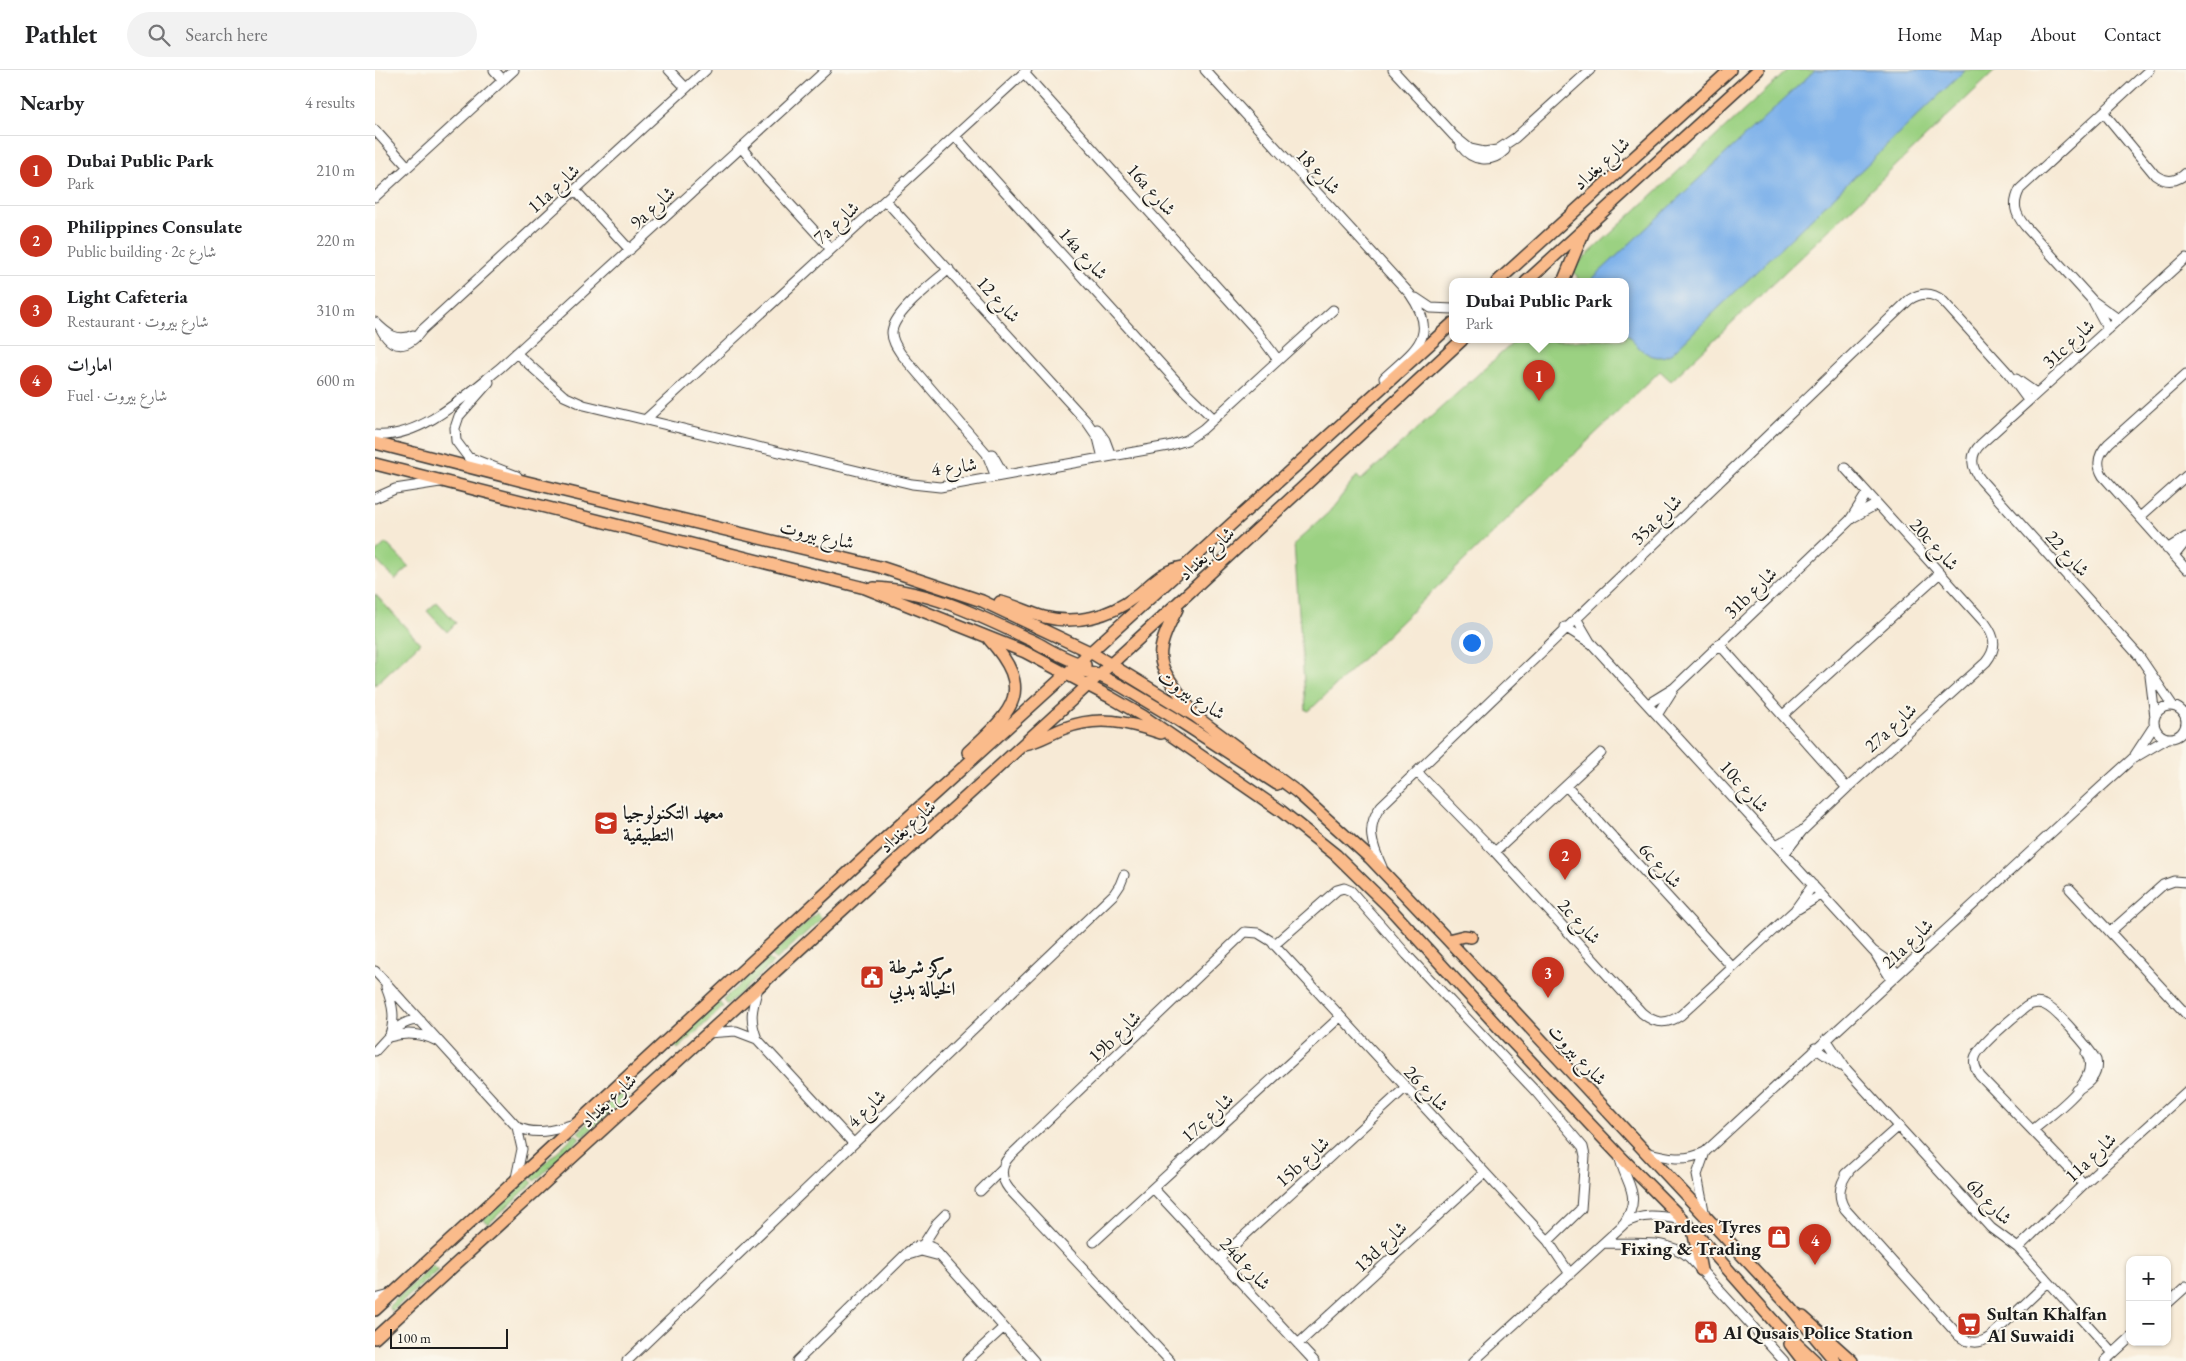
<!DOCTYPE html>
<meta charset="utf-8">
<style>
:root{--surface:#fff;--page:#f2f2f2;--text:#202124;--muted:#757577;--line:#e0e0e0;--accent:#c8321e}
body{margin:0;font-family:"EB Garamond",Amiri,serif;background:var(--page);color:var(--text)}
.controls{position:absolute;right:15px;bottom:15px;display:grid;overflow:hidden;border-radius:10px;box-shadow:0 1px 4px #0004}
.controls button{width:45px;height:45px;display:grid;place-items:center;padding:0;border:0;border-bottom:1px solid var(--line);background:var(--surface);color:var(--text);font:25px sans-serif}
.scale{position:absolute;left:15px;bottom:12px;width:118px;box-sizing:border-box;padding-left:5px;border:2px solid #1c1c1c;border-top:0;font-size:14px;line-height:18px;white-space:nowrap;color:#1c1c1c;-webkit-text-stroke:4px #fbf7ec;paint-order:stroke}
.you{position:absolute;left:1096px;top:572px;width:18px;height:18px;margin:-12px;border:4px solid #fff;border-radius:50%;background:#1a73e8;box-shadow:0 0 0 8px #1a73e833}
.badge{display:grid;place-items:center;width:32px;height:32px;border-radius:50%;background:var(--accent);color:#fff;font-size:16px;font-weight:700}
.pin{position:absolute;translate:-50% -41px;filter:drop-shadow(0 1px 2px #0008)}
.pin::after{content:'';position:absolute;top:26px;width:18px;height:15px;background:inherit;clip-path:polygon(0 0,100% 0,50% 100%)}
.popup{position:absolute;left:1074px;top:208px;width:180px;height:65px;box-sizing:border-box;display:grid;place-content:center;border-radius:10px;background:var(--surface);filter:drop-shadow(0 1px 4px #0005);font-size:16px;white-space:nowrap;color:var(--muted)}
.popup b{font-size:19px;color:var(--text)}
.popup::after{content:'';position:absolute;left:50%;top:100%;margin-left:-10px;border:10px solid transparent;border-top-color:var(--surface)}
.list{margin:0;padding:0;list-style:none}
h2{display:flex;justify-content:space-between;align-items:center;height:65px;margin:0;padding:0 20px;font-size:21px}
h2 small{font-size:16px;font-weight:400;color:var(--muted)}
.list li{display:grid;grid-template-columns:32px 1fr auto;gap:15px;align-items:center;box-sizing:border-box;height:70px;padding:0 20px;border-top:1px solid var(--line)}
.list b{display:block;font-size:19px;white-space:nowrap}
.list p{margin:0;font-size:16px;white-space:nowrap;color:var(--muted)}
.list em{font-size:16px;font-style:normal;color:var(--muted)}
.icon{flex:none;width:28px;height:28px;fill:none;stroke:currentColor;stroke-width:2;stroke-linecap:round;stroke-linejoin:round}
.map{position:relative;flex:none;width:1811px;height:1291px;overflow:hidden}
header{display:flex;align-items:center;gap:30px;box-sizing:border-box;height:70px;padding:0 25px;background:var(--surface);border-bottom:1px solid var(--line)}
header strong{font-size:24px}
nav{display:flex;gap:28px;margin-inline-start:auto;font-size:18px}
.search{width:350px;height:45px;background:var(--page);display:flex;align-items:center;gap:12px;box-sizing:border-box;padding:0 18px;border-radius:28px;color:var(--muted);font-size:19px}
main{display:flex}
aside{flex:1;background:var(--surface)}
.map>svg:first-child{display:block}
.green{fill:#9bd182;stroke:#5c764f}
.water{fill:#7db1ea;stroke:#4c6683}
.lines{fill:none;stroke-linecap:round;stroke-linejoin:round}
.minor-casing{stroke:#3d3b38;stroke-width:11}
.major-casing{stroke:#3d3b38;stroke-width:14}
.minor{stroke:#fff;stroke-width:9}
.major{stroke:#fabb8b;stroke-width:11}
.labels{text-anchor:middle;stroke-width:4;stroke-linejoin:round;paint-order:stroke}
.street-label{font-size:19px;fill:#1c1c1c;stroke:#fbf7ec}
.poi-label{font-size:19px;font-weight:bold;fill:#1c1c1c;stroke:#fbf7ec;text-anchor:start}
</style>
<header>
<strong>Pathlet</strong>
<div class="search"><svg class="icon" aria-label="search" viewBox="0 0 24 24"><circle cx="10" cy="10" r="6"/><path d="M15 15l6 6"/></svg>Search here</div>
<nav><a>Home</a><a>Map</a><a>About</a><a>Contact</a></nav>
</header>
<main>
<aside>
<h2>Nearby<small>4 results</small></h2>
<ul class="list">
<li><span class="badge">1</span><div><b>Dubai Public Park</b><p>Park</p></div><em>210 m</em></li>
<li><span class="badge">2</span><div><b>Philippines Consulate</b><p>Public building · 2c شارع</p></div><em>220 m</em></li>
<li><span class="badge">3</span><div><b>Light Cafeteria</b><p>Restaurant · شارع بيروت</p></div><em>310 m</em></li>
<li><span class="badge">4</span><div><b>امارات</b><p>Fuel · شارع بيروت</p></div><em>600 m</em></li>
</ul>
</aside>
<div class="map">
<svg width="1811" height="1291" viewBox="0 0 1811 1291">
<rect width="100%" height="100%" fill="#fbf7ec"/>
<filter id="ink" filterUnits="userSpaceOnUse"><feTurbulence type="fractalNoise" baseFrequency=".02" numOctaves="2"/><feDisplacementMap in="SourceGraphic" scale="10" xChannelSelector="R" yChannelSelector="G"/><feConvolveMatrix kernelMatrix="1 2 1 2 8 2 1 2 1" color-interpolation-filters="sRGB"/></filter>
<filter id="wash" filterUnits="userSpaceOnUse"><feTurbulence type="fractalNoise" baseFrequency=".0096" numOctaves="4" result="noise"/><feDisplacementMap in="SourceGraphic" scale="20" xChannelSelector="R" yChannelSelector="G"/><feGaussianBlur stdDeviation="1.12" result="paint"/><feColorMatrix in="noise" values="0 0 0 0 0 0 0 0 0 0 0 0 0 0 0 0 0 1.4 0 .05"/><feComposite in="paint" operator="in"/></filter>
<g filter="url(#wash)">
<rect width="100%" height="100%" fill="#f7ead6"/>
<path class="green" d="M1413,0H1621L1296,311L1285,301L934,641L931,640L919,474L954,442L982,406L986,410L1141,270H1250V212H1199L1203,208L1197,199Z
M11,473L34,497L20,510L0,489V483Z
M0,524L45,573L0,615Z
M62,532L81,553L72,562L52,541Z
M442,843L447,848L401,890L397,885Z
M393,888L398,893L352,935L348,930Z
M344,932L348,937L303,979L299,974Z
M249,1020L254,1025L208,1067L203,1062Z
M201,1064L205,1069L160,1111L156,1106Z
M153,1108L158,1113L113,1154L108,1149Z
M58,1195L63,1200L17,1241L13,1237Z"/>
<path class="water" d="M1440,0H1590L1297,283C1277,295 1263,277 1250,263V212H1216V210Z"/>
</g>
<g filter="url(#ink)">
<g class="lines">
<g class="minor-casing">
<path id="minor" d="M119,0L128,10
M294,0L311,18
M830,0L1035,224C1065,267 1040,279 1009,308
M1018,0L1079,66L1095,79L1109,82L1122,80L1140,68L1215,0
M649,3L880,259L903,290
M1729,43L1780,105C1791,113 1802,112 1811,103
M0,60L33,97
M580,66L812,323L839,349
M1086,76C1097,91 1116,94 1130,80
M366,77L390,107L456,179
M200,120L255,180
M0,127L139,0
M510,130L712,352L723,368L728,388
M574,199C560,212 517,243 517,263C517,271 522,278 526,284L612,384L621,407
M1041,228L1056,238L1078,239
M1719,233L1733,259
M1743,249L1718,231L1650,156C1640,144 1637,134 1645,119L1774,0
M0,252C11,263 22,273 38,265
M5,257C16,280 32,280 47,260L331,0
M141,283L189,326L209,335L537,414L565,417L793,376L812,370L828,359L958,240
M1811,304L1734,373C1724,383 1720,393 1728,406L1811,499
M1641,309L1661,323
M114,312L84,346L80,358L81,371L93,387L142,406
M271,349L652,0
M722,359L730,370L736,386
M0,365C46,369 91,325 125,298L451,0
M617,384L629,405
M0,428L20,419L65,412
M1765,447L1811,406
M1477,448L1502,434
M1792,479L1811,467
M1799,486L1811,471
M1201,548L1215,572
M1190,557L1217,574L1498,881L1511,890L1522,904
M1344,574L1472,718
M1775,606L1780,647
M1273,634L1299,618L1475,450L1492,423
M1798,636L1764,586L1606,410C1596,398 1594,385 1606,374L1811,188
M1779 652a16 16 0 1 1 32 0a16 16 0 1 1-32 0Z
M1282,645L1299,618
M1408,645L1565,503
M1760,685L1779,656
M1042,702L1120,782L1267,943C1280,954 1292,955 1306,945L1420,840L1438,815
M1191,716L1357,897
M1401,775L1427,761
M1120,782L1226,683
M1409,784L1427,761L1472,718L1611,592C1622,578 1621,568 1610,553L1470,398
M1007,797C997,775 990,757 1006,736L1534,230C1546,222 1557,222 1568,231L1634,304L1653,330
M1695,819L1811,944
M1423,839L1446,825
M1735,862L1788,815L1799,811L1811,812
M899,875L962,820L969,818L976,821L1032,885L1162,1023L1208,1077L1210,1086L1206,1139L1173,1171
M1500,883L1516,909
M0,901L142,1057C162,1066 179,1060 199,1054
M11,917C18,935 21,949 14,967
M383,918C377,939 374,948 382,969L478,1073
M332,963L361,961L382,969
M14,967C31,962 46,963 62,971
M1451,969L1471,999L1616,1158L1643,1178L1738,1283
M1440,978L1466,996
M0,981C13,968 26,947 46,951
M1702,1020C1714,1013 1724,1005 1721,990C1714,978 1682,940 1670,935C1663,932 1657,933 1651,937C1641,945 1602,977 1600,988C1598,995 1602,1001 1605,1006L1709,1114
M1658,1060C1676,1044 1729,1010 1711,983
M1271,1082C1292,1088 1310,1092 1330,1082L1726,717L1757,689L1793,668
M1330,1082L1322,1105L1330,1146
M1474,1101C1465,1113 1461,1125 1470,1139L1584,1266C1594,1274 1605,1274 1615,1267L1673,1212
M1470,1104L1524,1056
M141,1108L147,1079L142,1057
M778,1118L939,1291
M605,1121L628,1098
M1248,1154C1269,1142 1285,1146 1308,1150
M719,1172L965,947
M1229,1173C1257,1175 1292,1167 1315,1188L1409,1291
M548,1175L562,1153L571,1144
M1643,1178L1709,1114L1811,1022
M533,1185L546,1181L561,1185
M845,1188L1030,1018
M0,1229L15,1225
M1792,1234L1811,1217
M923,1274L1109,1103
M252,1291L739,824L745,815L749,805
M422,1291L534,1181C542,1175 549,1173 558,1178L659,1291
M592,1291L628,1258
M795,1291L634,1119C626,1109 625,1097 634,1087L870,862L883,863L896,871L1173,1171L1195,1204
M1099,1291L1248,1155C1269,1123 1250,1115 1244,1085
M1730,1291L1755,1268"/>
</g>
<g class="major-casing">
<path id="major" d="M1122,212L1355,0
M1151,212L1383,0
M1188,212L1209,161
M0,373L152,412L505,497L607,531L715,582L820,646L922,722L995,788L1073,870L1416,1238L1460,1291
M0,394L490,518L650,582L735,627L768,646L906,741L961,785L1012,835L1126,960L1244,1085L1318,1160L1402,1255L1440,1291
M499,518C555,520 607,547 658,571C674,579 692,591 710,595
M625,532C640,535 654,543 669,547C700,555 734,547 760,527C776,515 787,500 808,497
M802,539C774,593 784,594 816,640
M692,603L708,601L719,603L746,616L803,650L902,714
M650,674C665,671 676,663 690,658C723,645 753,652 786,663
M593,682C637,641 661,622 614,569
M1073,870L1089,866L1096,867
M1318,1160L1326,1200
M0,1240L515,764L1078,253
M1428,1247L1477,1291
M0,1268L806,530L1087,270
M1415,1274L1428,1291"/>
</g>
<use href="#minor" class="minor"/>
<use href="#major" class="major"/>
</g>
</g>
<defs>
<g id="university-square" transform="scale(1.25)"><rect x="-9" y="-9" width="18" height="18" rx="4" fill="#c8321e" stroke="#fbf7ec"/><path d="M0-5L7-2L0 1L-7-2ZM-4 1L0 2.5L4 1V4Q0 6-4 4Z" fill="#fff"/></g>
<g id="civic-square" transform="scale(1.25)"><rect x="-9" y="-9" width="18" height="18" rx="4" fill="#c8321e" stroke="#fbf7ec"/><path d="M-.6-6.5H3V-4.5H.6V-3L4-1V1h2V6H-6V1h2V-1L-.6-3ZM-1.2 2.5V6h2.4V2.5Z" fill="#fff"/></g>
<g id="shop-square" transform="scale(1.25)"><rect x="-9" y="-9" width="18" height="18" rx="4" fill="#c8321e" stroke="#fbf7ec"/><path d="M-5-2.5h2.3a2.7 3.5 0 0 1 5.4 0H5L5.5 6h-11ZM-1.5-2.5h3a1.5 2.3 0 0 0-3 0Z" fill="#fff"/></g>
<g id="supermarket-square" transform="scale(1.25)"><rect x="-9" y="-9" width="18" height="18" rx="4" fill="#c8321e" stroke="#fbf7ec"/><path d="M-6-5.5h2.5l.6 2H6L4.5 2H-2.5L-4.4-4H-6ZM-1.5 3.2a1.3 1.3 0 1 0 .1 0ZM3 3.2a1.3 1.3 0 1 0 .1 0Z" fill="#fff"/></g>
</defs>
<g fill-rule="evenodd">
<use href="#university-square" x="231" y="753"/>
<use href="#civic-square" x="497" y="907"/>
<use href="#shop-square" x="1404" y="1167"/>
<use href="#supermarket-square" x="1594" y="1254"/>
<use href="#civic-square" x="1331" y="1262"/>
</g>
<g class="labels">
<g class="street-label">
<text transform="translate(1226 93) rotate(-42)" y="7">شارع بغداد</text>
<text transform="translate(944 101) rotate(47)" y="7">شارع 18</text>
<text transform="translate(178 118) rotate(-42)" y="7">11a شارع</text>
<text transform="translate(777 119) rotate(48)" y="7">16a شارع</text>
<text transform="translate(277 137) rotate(-42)" y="7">9a شارع</text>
<text transform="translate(461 152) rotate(-42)" y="7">7a شارع</text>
<text transform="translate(709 183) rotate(48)" y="7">14a شارع</text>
<text transform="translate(624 229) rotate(48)" y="7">شارع 12</text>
<text transform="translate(1693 273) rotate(-42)" y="7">31c شارع</text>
<text transform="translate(579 396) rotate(-7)" y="7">شارع 4</text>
<text transform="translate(1281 449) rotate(-44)" y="7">35a شارع</text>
<text transform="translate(442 464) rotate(13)" y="7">شارع بيروت</text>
<text transform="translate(1560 474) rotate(48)" y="7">20c شارع</text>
<text transform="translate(831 483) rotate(-43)" y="7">شارع بغداد</text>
<text transform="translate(1693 483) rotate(48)" y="7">شارع 22</text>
<text transform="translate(1375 522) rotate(-44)" y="7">31b شارع</text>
<text transform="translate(817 624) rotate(33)" y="7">شارع بيروت</text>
<text transform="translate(1515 657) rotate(-42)" y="7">27a شارع</text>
<text transform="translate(1370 716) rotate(48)" y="7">10c شارع</text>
<text transform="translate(532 756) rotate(-42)" y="7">شارع بغداد</text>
<text transform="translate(1286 795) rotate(48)" y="7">6c شارع</text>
<text transform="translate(1205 851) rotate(48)" y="7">2c شارع</text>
<text transform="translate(1532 873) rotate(-43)" y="7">21a شارع</text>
<text transform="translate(739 966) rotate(-44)" y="7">19b شارع</text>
<text transform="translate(1203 984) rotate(47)" y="7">شارع بيروت</text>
<text transform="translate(1052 1018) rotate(47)" y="7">شارع 26</text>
<text transform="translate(233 1030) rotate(-43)" y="7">شارع بغداد</text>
<text transform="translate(491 1038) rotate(-44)" y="7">شارع 4</text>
<text transform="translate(832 1047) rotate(-42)" y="7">17c شارع</text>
<text transform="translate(1715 1087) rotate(-43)" y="7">11a شارع</text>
<text transform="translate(927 1091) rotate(-42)" y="7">15b شارع</text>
<text transform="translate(1615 1131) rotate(46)" y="7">6b شارع</text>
<text transform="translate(1005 1176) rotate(-43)" y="7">13d شارع</text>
<text transform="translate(871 1193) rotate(47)" y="7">24d شارع</text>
</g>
<g class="poi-label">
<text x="248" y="749">معهد التكنولوجيا<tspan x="248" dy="22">التطبيقية</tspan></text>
<text x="514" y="903">مركز شرطة<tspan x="514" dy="22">الخيالة بدبي</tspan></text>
<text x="1386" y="1163" text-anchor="end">Pardees Tyres<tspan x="1386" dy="22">Fixing &amp; Trading</tspan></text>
<text x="1612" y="1250">Sultan Khalfan<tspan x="1612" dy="22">Al Suwaidi</tspan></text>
<text x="1348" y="1269">Al Qusais Police Station</text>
</g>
</g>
</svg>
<div class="controls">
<button>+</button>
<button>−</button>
</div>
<div class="scale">100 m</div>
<div class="you"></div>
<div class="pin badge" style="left:1164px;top:331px">1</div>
<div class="popup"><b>Dubai Public Park</b>Park</div>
<div class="pin badge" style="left:1190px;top:810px">2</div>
<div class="pin badge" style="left:1173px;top:928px">3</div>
<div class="pin badge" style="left:1440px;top:1195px">4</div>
</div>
</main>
